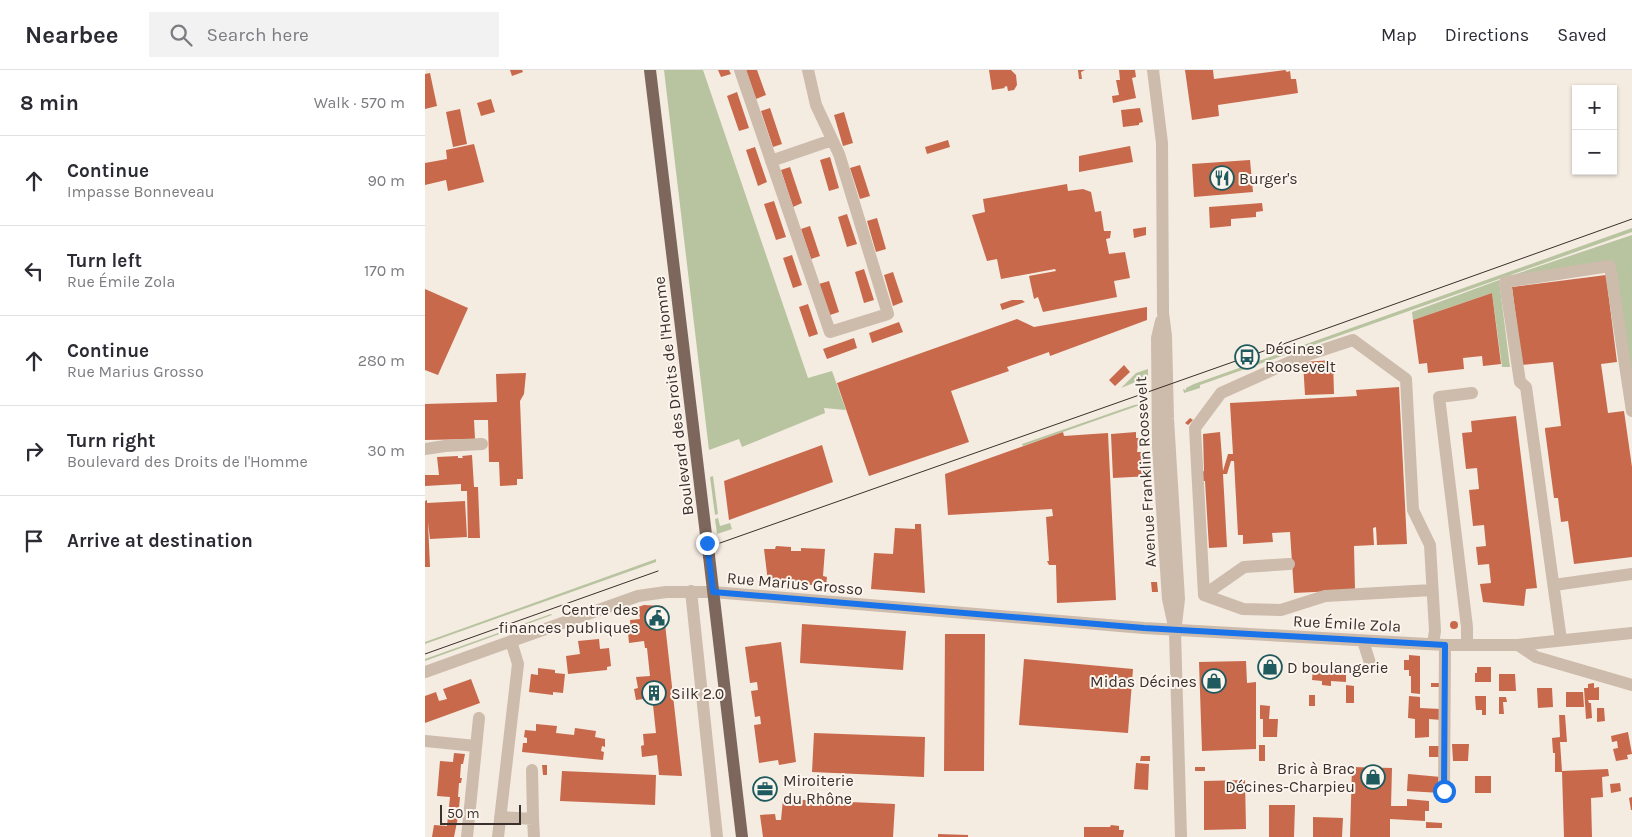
<!DOCTYPE html>
<meta charset="utf-8">
<style>
:root{--surface:#fff;--page:#f2f2f3;--text:#2b2b33;--muted:#7c7c81;--line:#e1e1e2}
body{margin:0;font-family:Karla,sans-serif;background:var(--page);color:var(--text)}
.controls{position:absolute;right:15px;top:15px;display:grid;overflow:hidden;border-radius:0px;box-shadow:0 1px 4px #0004}
.controls button{width:45px;height:45px;display:grid;place-items:center;padding:0;border:0;border-bottom:1px solid var(--line);background:var(--surface);color:var(--text);font:25px sans-serif}
.scale{position:absolute;left:15px;bottom:12px;width:81px;box-sizing:border-box;padding-left:5px;border:2px solid #3b302b;border-top:0;font-size:14px;line-height:18px;white-space:nowrap;color:#3b302b;-webkit-text-stroke:4px #fbf5ee;paint-order:stroke}
.stop{position:absolute;width:15px;height:15px;margin:-11px;border:4px solid #1a73e8;border-radius:50%;background:#fff}
.stop.end{background:#1a73e8;border-color:#fff;box-shadow:0 1px 5px #0008}
.list{margin:0;padding:0;list-style:none}
h2{display:flex;justify-content:space-between;align-items:center;height:65px;margin:0;padding:0 20px;font-size:21px}
h2 small{font-size:16px;font-weight:400;color:var(--muted)}
.list li{display:grid;grid-template-columns:32px 1fr auto;gap:15px;align-items:center;box-sizing:border-box;height:90px;padding:0 20px;border-top:1px solid var(--line)}
.list b{display:block;font-size:19px;white-space:nowrap}
.list p{margin:0;font-size:16px;white-space:nowrap;color:var(--muted)}
.list em{font-size:16px;font-style:normal;color:var(--muted)}
.icon{flex:none;width:28px;height:28px;fill:none;stroke:currentColor;stroke-width:2;stroke-linecap:round;stroke-linejoin:round}
.map{position:relative;flex:none;width:1207px;height:767px;overflow:hidden}
header{display:flex;align-items:center;gap:30px;box-sizing:border-box;height:70px;padding:0 25px;background:var(--surface);border-bottom:1px solid var(--line)}
header strong{font-size:24px}
nav{display:flex;gap:28px;margin-inline-start:auto;font-size:18px}
.search{width:350px;height:45px;background:var(--page);display:flex;align-items:center;gap:12px;box-sizing:border-box;padding:0 18px;border-radius:0px;color:var(--muted);font-size:19px}
main{display:flex}
aside{flex:1;background:var(--surface)}
.map>svg:first-child{display:block}
.green{fill:#b8c4a0}
.building{fill:#c8694b}
.lines{fill:none;stroke-linecap:round;stroke-linejoin:round}
.minor{stroke:#cdbbac;stroke-width:12}
.major{stroke:#7d675c;stroke-width:12}
.tram{stroke:#3b302b;stroke-width:1}
.major-bridge{stroke:#7d675c;stroke-width:12}
.route{stroke:#1a73e8;stroke-width:6}
.labels{text-anchor:middle;stroke-width:4;stroke-linejoin:round;paint-order:stroke}
.poi-label{font-size:16px;fill:#3b302b;stroke:#fbf5ee;text-anchor:start}
.street-label{font-size:16px;fill:#3b302b;stroke:#fbf5ee}
</style>
<header>
<strong>Nearbee</strong>
<div class="search"><svg class="icon" aria-label="search" viewBox="0 0 24 24"><circle cx="10" cy="10" r="6"/><path d="M15 15l6 6"/></svg>Search here</div>
<nav><a>Map</a><a>Directions</a><a>Saved</a></nav>
</header>
<main>
<aside>
<h2>8 min<small>Walk · 570 m</small></h2>
<ul class="list">
<li><svg class="icon" aria-label="ahead" viewBox="0 0 24 24"><path d="M12 20V5M6 11l6-6 6 6"/></svg><div><b>Continue</b><p>Impasse Bonneveau</p></div><em>90 m</em></li>
<li><svg class="icon" aria-label="left" viewBox="0 0 24 24"><path d="M17 20v-9H6M10 6l-5 5 5 5"/></svg><div><b>Turn left</b><p>Rue Émile Zola</p></div><em>170 m</em></li>
<li><svg class="icon" aria-label="ahead" viewBox="0 0 24 24"><path d="M12 20V5M6 11l6-6 6 6"/></svg><div><b>Continue</b><p>Rue Marius Grosso</p></div><em>280 m</em></li>
<li><svg class="icon" aria-label="right" viewBox="0 0 24 24"><path d="M7 20v-9h11M14 6l5 5-5 5"/></svg><div><b>Turn right</b><p>Boulevard des Droits de l'Homme</p></div><em>30 m</em></li>
<li><svg class="icon" aria-label="arrive" viewBox="0 0 24 24"><path d="M6 21V4h12l-3 4 3 4H6"/></svg><div><b>Arrive at destination</b></div></li>
</ul>
</aside>
<div class="map">
<svg width="1207" height="767" viewBox="0 0 1207 767">
<rect width="100%" height="100%" fill="#f4ebe1"/>
<path class="green" d="M239,0H278L383,308L407,301L421,340L399,338L400,343L317,377L314,369L284,380Z
M1207,158V162L775,315V318L759,323L758,319L761,320V318L769,314Z
M1207,165V307L1190,201L1088,205Z
M1074,210L1085,297H1077L1067,223L988,250L987,242Z
M723,299V307L696,318L711,303Z
M718,334L598,376L597,374L709,335Z
M288,406L293,444L290,445L285,407Z
M293,448L295,456L305,453L307,459L292,464L290,449Z
M231,489V492L0,574V572Z
M126,544L127,545L0,591V589Z"/>
<path class="building" d="M85,0H97L98,2L87,6Z
M293,0H304L306,4L296,7Z
M321,0H332L341,25L331,29Z
M564,0H586L591,5L592,15L589,20L583,21L582,16L579,17L580,18L567,20Z
M653,0H660L656,2L657,9H654Z
M694,0H710L711,7L707,8L711,28L688,33L687,26L694,25L691,10H695Z
M760,0H788L789,9L860,0L862,2L865,1L866,9H871L873,23L793,35L794,46L767,50Z
M5,3L12,36L0,39V4Z
M312,22L324,58L314,61L302,26Z
M66,29L70,42L56,46L52,33Z
M345,38L357,74L348,77L336,41Z
M715,38L718,52L714,53V55L698,57L696,40Z
M35,39L42,74L28,77L21,42Z
M419,42L428,73L418,76L409,45Z
M523,70L525,77L502,84L500,77Z
M49,74L59,112L23,121L21,110L0,115V93L22,89L21,80Z
M705,76L708,92L654,102V86Z
M330,77L342,112L333,116L321,80Z
M405,87L414,118L404,121L395,90Z
M825,90L828,122L769,127L767,94Z
M435,95L445,126L435,129L425,98Z
M365,97L377,133L368,137L356,100Z
M642,114L643,121L658,119L666,122L670,142L676,141L679,161H686L685,168L681,169L684,184L700,182L705,208L689,211L692,227L618,242L613,227L609,229L604,206L631,201L630,199L576,209L572,189L562,191L547,145L560,142L558,129Z
M349,131L361,167L351,170L339,134Z
M837,133L838,141L831,142V147L806,149V156L785,158L784,137Z
M422,144L432,174L422,177L413,147Z
M452,148L461,179L451,182L442,151Z
M385,156L395,186L386,189L376,159Z
M721,157V165L709,168L708,159Z
M367,185L377,215L368,218L358,188Z
M439,199L449,230L439,233L430,202Z
M468,202L478,232L468,236L459,205Z
M1181,205L1192,292L1176,294L1183,343L1199,341L1207,397V487L1149,494L1143,451L1136,452L1133,428H1129L1120,360V358L1136,356L1128,292L1097,295L1087,217Z
M404,211L414,242L405,245L394,214Z
M0,219L43,238L13,305L0,300Z
M1067,223L1076,294L1058,296L1057,286L1038,288L1039,299L1003,303L1002,293L994,294L988,250Z
M587,230H597L600,232L577,240L575,234Z
M383,234L393,264L384,267L374,237Z
M722,237V250L625,286L624,282L582,297L584,301L526,321L544,372L444,406L412,313L592,249L609,257Z
M474,252L478,262L447,273L444,263Z
M429,268L432,278L402,289L398,279Z
M908,290L909,324L880,325L878,292Z
M699,295L705,302L690,316L684,310Z
M101,303L99,324L95,331L98,409H92V415L75,416L74,392H64L63,350H49L50,369L0,370V334L72,332L71,304Z
M974,317L982,474L952,475L951,457L948,458L949,475L929,476L930,520L869,523L865,462L847,463L848,472L818,474V465H813L809,391H806L802,404H798L802,477L784,478L780,411H777V402L779,401L778,364L795,362L798,401L803,384H808L805,333L932,326L931,320Z
M1091,346L1112,518L1101,519L1099,536L1058,532L1055,514L1066,513L1064,494L1053,495L1051,477L1061,476L1059,455L1048,456L1044,420L1054,419L1052,398L1041,399L1037,363L1047,362L1046,351Z
M765,348L768,350L763,355L760,353Z
M638,362L639,366L683,363L691,530L632,533L631,495H624L622,491H624L621,447L628,446L627,439L523,445L520,404Z
M711,362V368H714L712,382H724L726,406L688,408L686,364Z
M397,375L408,412L304,450L299,411Z
M47,385L49,417H53L55,468H43L42,421H36V414L0,416V405H14L12,387L33,386V388H38L37,386Z
M2,430V433L40,431L42,467L5,469L3,452L5,497H0V431Z
M490,454H496L500,523L446,519L449,483L468,484L470,458L490,459Z
M351,476L366,477V481H376V478L400,479L398,506L402,507L401,516L373,514V512L364,511V514L343,512L339,479H350Z
M726,512H732L733,522H727Z
M219,535L238,536L257,706L234,705L232,685L217,687L216,676L219,675L218,664L231,663L228,635H226V628L211,630L209,619L213,618L211,607L225,606L222,578H220L219,571L204,573L203,562L206,561L205,550L215,549L213,537Z
M1025 555a4 4 0 1 1 8 0a4 4 0 1 1-8 0Z
M377,554L481,561L478,600L375,593Z
M520,564H560L559,701H519Z
M174,569L175,579L184,578L186,596L182,597V600L143,604L141,586L155,584L153,571Z
M356,572L371,692L354,695L353,690L334,693L329,655L336,654L335,646L330,647L326,621L333,620L332,612L325,613L320,577Z
M984,585L995,586V624L986,623V606H984V600H979V590H984Z
M599,589L708,599L703,663L594,655Z
M821,591L822,613L831,612V679L777,681L774,592Z
M1052,597H1066V612H1050V603H1052Z
M113,598L130,600V603L140,604L138,623L128,622V625L104,622L106,604L113,605Z
M888,598L917,599V604L921,605V612L906,611V616L897,615V611L887,610Z
M1074,604H1090L1091,621H1074Z
M46,609L55,633L0,653V626L11,622L14,631L22,629L18,619Z
M1006,613H1014V617H1006Z
M1169,613V618L1174,617V630H1163L1164,633H1166L1167,648L1161,649L1159,618H1163V614Z
M921,615L929,616V633H921Z
M1112,618H1127L1128,637L1113,638Z
M1141,622H1158L1159,637H1141Z
M884,625H890V636H884Z
M984,626L995,627V638L1016,639V650L1004,649V667L990,668V649L983,648Z
M1050,626H1061V645H1057V640H1051Z
M1074,627H1081L1082,632H1078L1079,644H1074Z
M835,635L845,636L844,649H853L852,667H838V649H835Z
M1172,638H1179L1180,651L1172,652Z
M1134,645H1140L1142,672H1135L1137,701L1183,699L1184,706L1177,707L1178,727L1166,728L1167,767H1139L1137,702H1130V683H1128L1127,668L1135,667Z
M111,654L132,656L131,663L149,665L150,658L171,661L170,667L180,669V677L177,676L176,681L179,682L178,690L97,682L98,673H102V668L99,667L100,660L111,661Z
M1203,662L1207,684L1202,685L1203,689L1191,691L1188,679L1193,678L1192,671L1187,672L1186,666Z
M389,663L500,667L499,707L387,702Z
M1027,674H1044L1043,691H1028Z
M834,675H840V691H834Z
M1004,676H1016V687H1004Z
M29,683L40,684L38,694H36L35,708H37L36,713H34L33,727H35L34,738L24,737L25,727L12,726L15,691L28,692Z
M716,686H725V691H715Z
M711,693L724,694L723,720L709,719Z
M117,695H122V705H118Z
M770,697H780V701H770Z
M927,697L967,698L966,736H982V729L1004,731V741H1000V751L965,749V767H925Z
M137,701L231,705L230,735L135,731Z
M983,704L1016,707V723L982,721Z
M1050,706H1066V723H1050Z
M820,710L821,759L779,760V711Z
M1195,713L1196,721L1186,723L1185,714Z
M1207,727V740H1206L1204,728Z
M358,729L470,734L468,767H338L335,745L350,744L351,750H356Z
M844,735H870L869,767H844Z
M23,746L33,747L29,767H7L9,755L22,756Z
M888,747L918,748L917,767H888Z
M1001,752L1017,753V758H1001Z
M686,755L694,756V760H699L698,767H659V757H685Z
M513,764L543,765V767H513Z"/>
<g class="lines">
<path class="minor" d="M315,0L405,262L463,244L414,84L391,35L383,0
M728,0L737,73L738,243L741,266L743,349L754,529L750,563L756,767
M346,91L407,70
M736,251L732,268L733,377L743,529L748,552
M0,379L20,376L57,374
M1129,515L1207,504
M1007,520L900,526L856,540L818,539L779,525L770,358L796,323L876,287L928,270L981,309L988,440L1005,475L1010,561L1008,574
M266,521L292,767
M779,525L819,497L864,494
M1136,570L1101,317L1095,312L1080,212L1185,196L1207,341
M938,571L945,593
M1042,575V557L1014,327L1047,323
M1093,575L1111,587L1207,615
M0,602L213,526L241,522H288L719,558L1020,575H1093L1207,563
M0,671L51,676
M107,700L108,749
M1019,721L1020,575
M75,747L108,749L109,767
M42,767L54,648
M73,767L93,594L86,571"/>
<path class="major" d="M225,0L282,473
M284,486L317,767"/>
<path class="tram" d="M295,473L822,287L1207,149
M0,584L233,501"/>
<path class="major-bridge" d="M282,473L284,486"/>
</g>
<g class="lines">
<path class="route" d="M282,473L288,522L719,558L1020,575L1019,721"/>
</g>
<defs>
<g id="restaurant-ring" transform="scale(1.25)"><circle r="9.5" fill="#fbf5ee" stroke="#1f5a5e" stroke-width="1.5"/><path d="M-5-6h1v4h1v-4h1v4h1v-4h1v5L-1.5 .5V6h-2V.5L-5-1ZM5-6V6H3V1.5H1.5Q1.5-4 5-6Z" fill="#1f5a5e"/></g>
<g id="bus-ring" transform="scale(1.25)"><circle r="9.5" fill="#fbf5ee" stroke="#1f5a5e" stroke-width="1.5"/><path d="M-5-6H5V4H4V6H2V4H-2V6H-4V4H-5ZM-3.5-4V0h7V-4ZM-3.5 1.2v1.5H-2V1.2ZM2 1.2v1.5H3.5V1.2Z" fill="#1f5a5e"/></g>
<g id="civic-ring" transform="scale(1.25)"><circle r="9.5" fill="#fbf5ee" stroke="#1f5a5e" stroke-width="1.5"/><path d="M-.6-6.5H3V-4.5H.6V-3L4-1V1h2V6H-6V1h2V-1L-.6-3ZM-1.2 2.5V6h2.4V2.5Z" fill="#1f5a5e"/></g>
<g id="shop-ring" transform="scale(1.25)"><circle r="9.5" fill="#fbf5ee" stroke="#1f5a5e" stroke-width="1.5"/><path d="M-5-2.5h2.3a2.7 3.5 0 0 1 5.4 0H5L5.5 6h-11ZM-1.5-2.5h3a1.5 2.3 0 0 0-3 0Z" fill="#1f5a5e"/></g>
<g id="building-ring" transform="scale(1.25)"><circle r="9.5" fill="#fbf5ee" stroke="#1f5a5e" stroke-width="1.5"/><path d="M-4-6H4V6H1V3H-1V6H-4ZM-2.5-4.3h1.7v1.8h-1.7ZM.8-4.3h1.7v1.8H.8ZM-2.5-1h1.7V.8h-1.7ZM.8-1h1.7V.8H.8Z" fill="#1f5a5e"/></g>
<g id="office-ring" transform="scale(1.25)"><circle r="9.5" fill="#fbf5ee" stroke="#1f5a5e" stroke-width="1.5"/><path d="M-6-3h4V-5.5h4V-3h4V5H-6ZM-1-4.5V-3h2v-1.5ZM-6 0V1H6V0Z" fill="#1f5a5e"/></g>
</defs>
<g fill-rule="evenodd">
<use href="#restaurant-ring" x="797" y="108"/>
<use href="#bus-ring" x="822" y="287"/>
<use href="#civic-ring" x="232" y="548"/>
<use href="#shop-ring" x="845" y="597"/>
<use href="#shop-ring" x="789" y="611"/>
<use href="#building-ring" x="229" y="623"/>
<use href="#shop-ring" x="948" y="707"/>
<use href="#office-ring" x="340" y="719"/>
</g>
<g class="labels">
<g class="poi-label">
<text x="814" y="114">Burger's</text>
<text x="840" y="284">Décines<tspan x="840" dy="18">Roosevelt</tspan></text>
<text x="214" y="545" text-anchor="end">Centre des<tspan x="214" dy="18">finances publiques</tspan></text>
<text x="862" y="603">D boulangerie</text>
<text x="772" y="617" text-anchor="end">Midas Décines</text>
<text x="246" y="629">Silk 2.0</text>
<text x="930" y="704" text-anchor="end">Bric à Brac<tspan x="930" dy="18">Décines-Charpieu</tspan></text>
<text x="358" y="716">Miroiterie<tspan x="358" dy="18">du Rhône</tspan></text>
</g>
<g class="street-label">
<text transform="translate(248 326) rotate(-97)" y="6">Boulevard des Droits de l'Homme</text>
<text transform="translate(720 402) rotate(-93)" y="6">Avenue Franklin Roosevelt</text>
<text transform="translate(370 513) rotate(5)" y="6">Rue Marius Grosso</text>
<text transform="translate(922 553) rotate(3)" y="6">Rue Émile Zola</text>
</g>
</g>
</svg>
<div class="controls">
<button>+</button>
<button>−</button>
</div>
<div class="scale">50 m</div>
<div class="stop" style="left:1019px;top:721px"></div>
<div class="stop end" style="left:282px;top:473px"></div>
</div>
</main>
